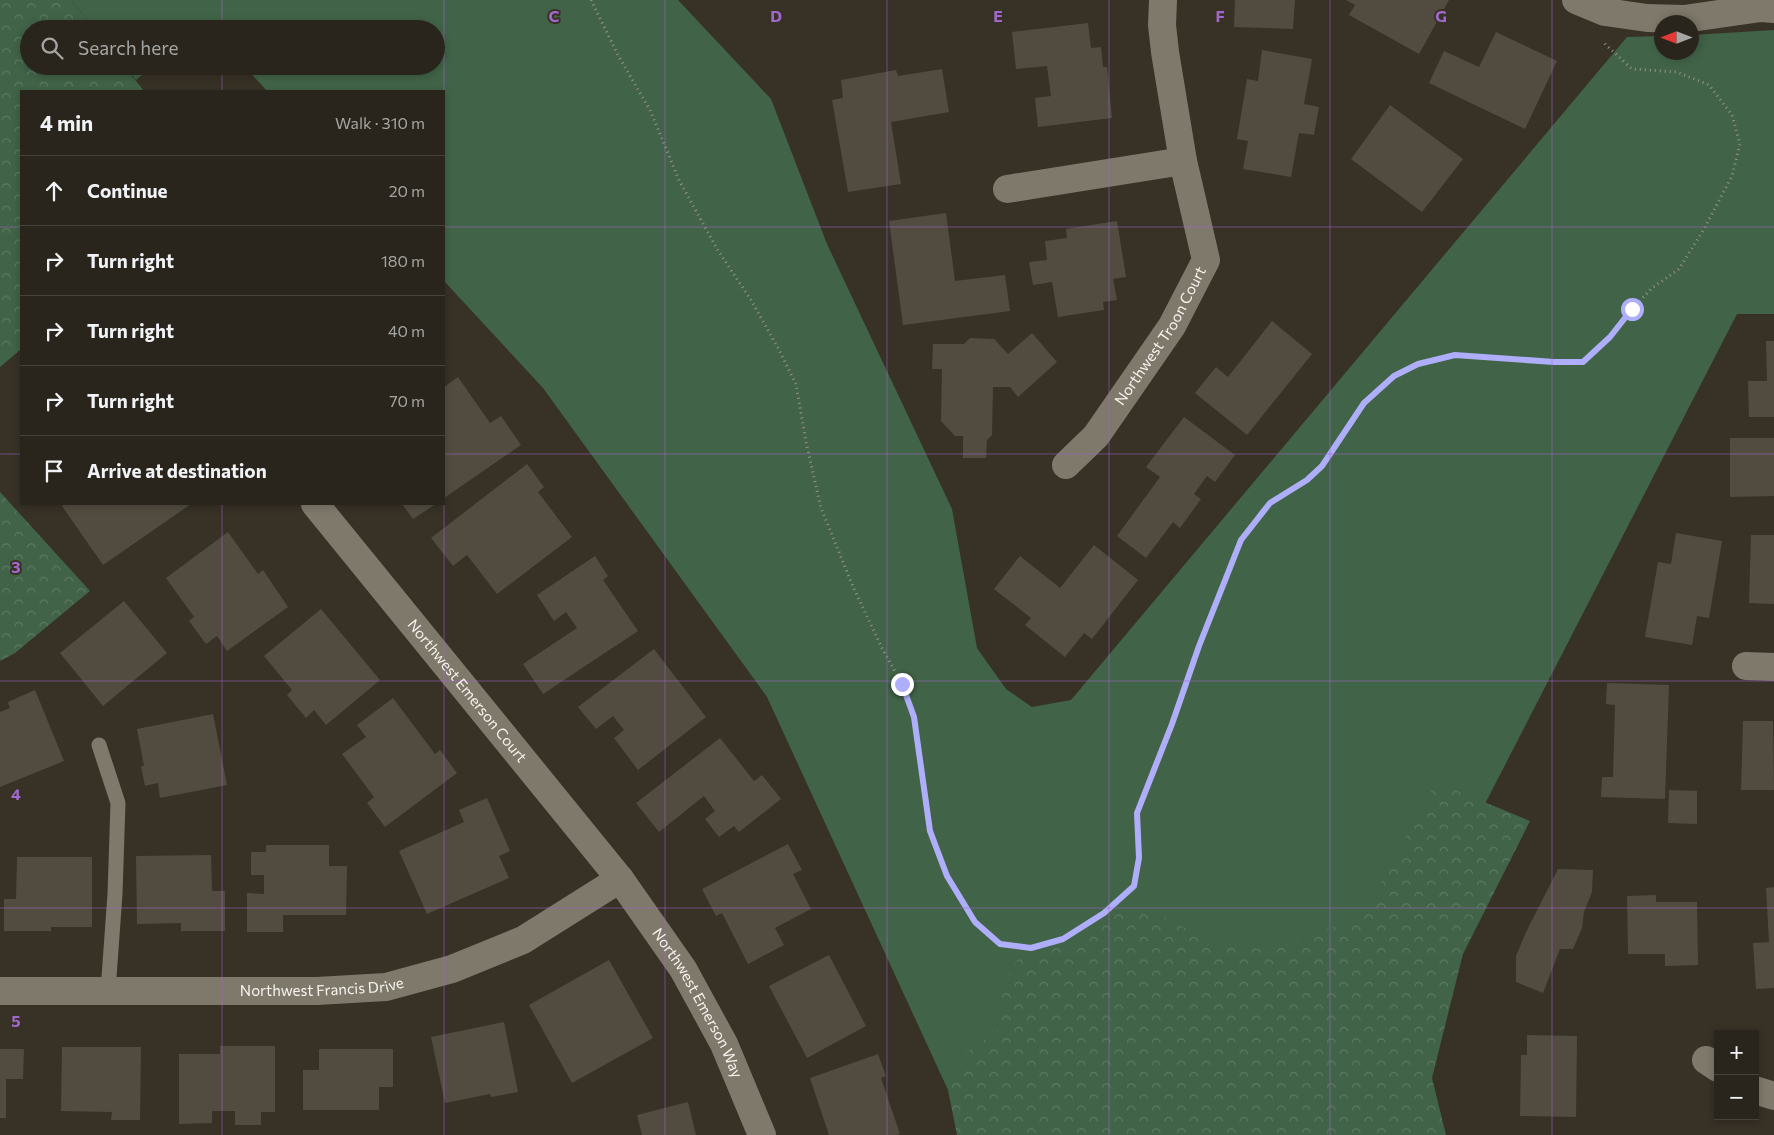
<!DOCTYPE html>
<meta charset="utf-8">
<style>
:root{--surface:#29251c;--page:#353129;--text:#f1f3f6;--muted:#a5a5a3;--line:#45423b}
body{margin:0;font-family:Commissioner,sans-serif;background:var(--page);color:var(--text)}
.controls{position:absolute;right:15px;bottom:15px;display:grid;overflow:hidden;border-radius:0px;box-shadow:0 2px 8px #0003}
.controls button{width:45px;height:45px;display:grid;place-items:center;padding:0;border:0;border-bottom:1px solid var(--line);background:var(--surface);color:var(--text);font:25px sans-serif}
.compass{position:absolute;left:1654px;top:15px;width:45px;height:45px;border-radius:50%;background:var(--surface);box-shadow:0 2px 8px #0003;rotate:270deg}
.stop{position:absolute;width:15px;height:15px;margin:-11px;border:4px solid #afaefa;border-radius:50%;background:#fff}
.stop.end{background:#afaefa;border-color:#fff;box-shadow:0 1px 5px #0008}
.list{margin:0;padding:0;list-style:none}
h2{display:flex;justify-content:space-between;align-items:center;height:65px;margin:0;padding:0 20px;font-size:21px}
h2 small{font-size:16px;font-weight:400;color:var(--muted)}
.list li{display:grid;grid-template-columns:32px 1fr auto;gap:15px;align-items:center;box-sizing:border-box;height:70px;padding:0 20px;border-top:1px solid var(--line)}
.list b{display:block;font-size:19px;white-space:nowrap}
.list em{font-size:16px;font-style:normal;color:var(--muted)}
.icon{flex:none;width:28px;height:28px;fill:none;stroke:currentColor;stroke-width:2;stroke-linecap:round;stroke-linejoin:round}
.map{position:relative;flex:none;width:1774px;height:1135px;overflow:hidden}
.search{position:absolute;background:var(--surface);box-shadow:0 2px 8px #0003;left:20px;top:20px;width:425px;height:55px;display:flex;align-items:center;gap:12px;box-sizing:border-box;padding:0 18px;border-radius:28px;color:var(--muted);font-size:19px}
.panel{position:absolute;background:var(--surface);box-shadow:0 2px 8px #0003;left:20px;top:90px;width:425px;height:415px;border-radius:0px}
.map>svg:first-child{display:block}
.green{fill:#416347}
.forest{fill:url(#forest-crowns)}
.building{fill:#524c40}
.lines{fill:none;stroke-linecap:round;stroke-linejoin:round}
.path{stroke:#979289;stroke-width:3;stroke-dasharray:1 4;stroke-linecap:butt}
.service{stroke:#7f796c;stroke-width:15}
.minor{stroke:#7f796c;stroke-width:28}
.route{stroke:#afaefa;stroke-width:6}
.grid{fill:none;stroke:#a068cc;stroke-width:1;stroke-opacity:0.55}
.labels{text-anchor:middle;stroke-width:4;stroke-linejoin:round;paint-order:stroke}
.street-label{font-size:15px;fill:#f6f3ec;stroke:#373126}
.grid-label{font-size:16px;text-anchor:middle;font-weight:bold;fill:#a068cc;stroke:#373126;stroke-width:4;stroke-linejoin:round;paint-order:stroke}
</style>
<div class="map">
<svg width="1774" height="1135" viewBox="0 0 1774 1135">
<defs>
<pattern id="forest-crowns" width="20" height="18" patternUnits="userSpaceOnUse" patternTransform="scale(1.25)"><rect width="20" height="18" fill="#416347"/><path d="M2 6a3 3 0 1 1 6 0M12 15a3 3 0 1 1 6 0" fill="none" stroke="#5d7a62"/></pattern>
</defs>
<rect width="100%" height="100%" fill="#373126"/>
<path class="green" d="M71,0H678L771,99L827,244L952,509L977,648L1006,689L1032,707L1071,700L1627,37L1661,36L1662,52H1692V35L1774,30V314H1737L1417,936L948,1090L767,697L543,388L444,281V91H267L244,66H436V29H209L206,26L202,29H94Z
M124,66H153L136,80Z"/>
<path class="forest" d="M0,0H71L94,29H29V66H124L144,91H21V349L0,367Z
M0,492L90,591L15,653L0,661Z
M1436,782L1530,821L1463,954L1432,1078L1446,1135H957L948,1090L965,1053L1001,1028L1002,989L1018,958L1071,943L1121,909L1155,912L1208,940L1271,951L1363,915Z"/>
<path class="building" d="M1235,0H1295L1293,29L1234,27Z
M1346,0H1449L1419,54L1349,15L1355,5Z
M1088,23L1091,48L1101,47L1103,67H1107L1112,118L1038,127L1035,98L1051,96L1047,66L1016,69L1012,32Z
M1496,32L1557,61L1525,129L1429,83L1444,51L1479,67Z
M1262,50L1312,59L1304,104L1319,107L1314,135L1299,133L1291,177L1243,169L1248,141L1237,139L1247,79L1258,81Z
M942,69L949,112L891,122L901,184L848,192L832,100L843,98L841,80L896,70L898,76Z
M1390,105L1463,159L1422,212L1351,159Z
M946,213L955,281L1005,275L1010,311L903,325L889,221Z
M1117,221L1126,277L1113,279L1117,300L1103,302L1104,310L1058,317L1052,282L1033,285L1029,262L1047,260L1045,241L1067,238L1066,229Z
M1272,321L1312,354L1247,435L1195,393L1216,367L1228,377Z
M1032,333L1057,362L1018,397L1010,387H993L992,435L987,440L986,458H963V436H955L941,421L942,369H932L933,344H964L970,338L994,339L1008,354Z
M1766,341H1774V417H1749L1748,381H1767Z
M458,377L490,423L501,416L521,445L444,498V387Z
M1184,417L1235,455L1215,482L1207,476L1194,494L1201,499L1180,528L1173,522L1146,558L1117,536L1160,477L1146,467Z
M1730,438H1774V496L1730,497Z
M527,464L544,487L538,492L572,537L497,594L467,555L453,566L431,538Z
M65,504H191L103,565L62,506Z
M402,504H436L413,519Z
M228,532L258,574L263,570L288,607L227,651L217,636L206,644L189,621L194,617L166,578Z
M1676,533L1722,541L1709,618L1697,616L1692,645L1645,637L1658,562L1671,564Z
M1751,535H1774V604L1749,603Z
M1094,545L1138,580L1092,639L1084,633L1065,657L1025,625L1031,618L994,589L1020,556L1060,588Z
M595,556L608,576L603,580L638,631L543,694L523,664L577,628L566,612L554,621L537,595Z
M124,601L167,653L103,706L60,653Z
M321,609L380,680L326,725L314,710L306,718L287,695L292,690L264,656Z
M654,649L706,717L638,770L614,738L624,730L613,716L596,729L578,707Z
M1607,683L1669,685L1665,799L1601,797L1602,777H1613L1615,705L1606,704Z
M35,690L64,761L0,787V712L10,708L8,702Z
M393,698L435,754L440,750L457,773L385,827L367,803L374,797L342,754L366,737L357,725Z
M213,714L227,785L160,798L158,783L145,786L141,766H144L137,729Z
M1743,721H1773L1774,790H1741Z
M720,738L754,781L762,775L781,799L739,832L734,826L719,837L705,819L715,811L704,796L659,832L636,803Z
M1669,790L1697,791V824L1668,823Z
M487,798L510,851L499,856L509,878L427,914L399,851L464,822L459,810Z
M788,844L802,870L793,874L811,909L775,928L784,945L748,964L722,913L716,916L702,889Z
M266,845H329V866H347L346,915H283V932H247V893L264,894V875H251V852H266Z
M211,855L212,891H225V931H181V923L137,924L136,856Z
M17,857H92V927H51V931H4V899H16Z
M1558,869L1593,870L1592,892L1584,912L1582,928L1573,949H1560L1543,993L1516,982V956L1526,932Z
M1774,887V988L1756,989L1753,943L1769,942L1766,888Z
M1656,895V902H1697L1698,965L1665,966V954H1628L1627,896Z
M829,955L866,1026L807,1058L769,986Z
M609,960L653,1038L572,1083L529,1005Z
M504,1022L518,1092L491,1097L490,1094L445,1103L431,1037Z
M1527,1035L1577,1036L1576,1117L1520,1116L1521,1055H1527Z
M220,1046H275V1112H261V1125H235V1111H212V1123L179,1124V1054H220Z
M62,1047H141L140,1120H111L112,1112L61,1111Z
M0,1049H24L23,1079H6V1118H0Z
M319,1049H393V1087H379V1110H303V1070H319Z
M878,1054L886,1076L881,1078L900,1134L896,1135H829L810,1078Z
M688,1102L696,1135H642L637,1115Z"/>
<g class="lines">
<path class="path" d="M591,0L619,57L650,110L679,180L717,249L751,300L778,348L796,384L806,442L821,508L854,589L882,648L902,684L914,717L930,831L947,876L975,922L1000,944L1031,948L1063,939L1104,913L1134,886L1139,858L1137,813L1173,724L1199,646L1241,540L1269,503L1307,480L1322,466L1364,403L1394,376L1418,364L1455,355L1554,362H1583L1610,337L1632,309L1652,288L1679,269L1704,229L1732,176L1740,144L1732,115L1709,85L1677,72L1632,69L1606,45L1603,41"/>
<path class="service" d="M99,745L118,803L115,894L108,991"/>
<g class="minor">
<path d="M1576,0L1605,12L1647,18L1684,19L1761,8L1774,9"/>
<path d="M1007,189L1183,161"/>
<path id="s1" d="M1066,465L1096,436L1172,326L1206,260L1183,161L1165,52L1162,25L1163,0"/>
<path id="s2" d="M315,504L620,879L683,969L724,1044L762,1135"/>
<path d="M1746,666L1774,667"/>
<path id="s3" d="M0,991H317L386,987L452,969L523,940L620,879"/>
<path d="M1706,1060L1718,1068"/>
<path d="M1755,1090L1774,1096"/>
</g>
</g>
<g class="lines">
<path class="route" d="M902,684L914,717L930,831L947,876L975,922L1000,944L1031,948L1063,939L1104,913L1134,886L1139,858L1137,813L1172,724L1199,646L1241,540L1270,503L1307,480L1322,466L1364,403L1394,376L1418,364L1455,355L1554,362H1583L1610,337L1632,309"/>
</g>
<path class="grid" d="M222,0V29M444,0V91M665,0V1135M887,0V1135M1109,0V1135M1330,0V1135M1552,0V1135M222,66V91M0,227H21M444,227H1774M0,454H21M444,454H1774M222,504V1135M444,504V1135M0,681H1774M0,908H1774"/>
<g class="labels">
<g class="street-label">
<text dy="5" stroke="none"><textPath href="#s1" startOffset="161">Northwest Troon Court</textPath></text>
<text dy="5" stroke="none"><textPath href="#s2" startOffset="241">Northwest Emerson Court</textPath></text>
<text dy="5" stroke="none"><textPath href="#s3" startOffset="322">Northwest Francis Drive</textPath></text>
<text dy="5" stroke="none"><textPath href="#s2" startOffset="630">Northwest Emerson Way</textPath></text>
</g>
</g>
<g class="grid-label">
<text x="554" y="22">C</text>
<text x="776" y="22">D</text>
<text x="998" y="22">E</text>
<text x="1220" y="22">F</text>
<text x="1441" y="22">G</text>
<text x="16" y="573">3</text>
<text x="16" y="800">4</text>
<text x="16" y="1027">5</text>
</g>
</svg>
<div class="controls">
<button>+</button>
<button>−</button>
</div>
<svg class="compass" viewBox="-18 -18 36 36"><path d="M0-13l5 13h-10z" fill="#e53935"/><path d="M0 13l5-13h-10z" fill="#a5a5a3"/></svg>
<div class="stop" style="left:1632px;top:309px"></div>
<div class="stop end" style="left:902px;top:684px"></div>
<div class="search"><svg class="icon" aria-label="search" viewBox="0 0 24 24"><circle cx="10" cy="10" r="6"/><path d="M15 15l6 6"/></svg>Search here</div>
<section class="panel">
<h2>4 min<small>Walk · 310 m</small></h2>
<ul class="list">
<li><svg class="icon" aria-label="ahead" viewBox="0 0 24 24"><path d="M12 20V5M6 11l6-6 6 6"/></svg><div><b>Continue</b></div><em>20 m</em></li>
<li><svg class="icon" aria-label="right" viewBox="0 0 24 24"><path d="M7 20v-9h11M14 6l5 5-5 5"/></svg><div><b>Turn right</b></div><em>180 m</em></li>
<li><svg class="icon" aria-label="right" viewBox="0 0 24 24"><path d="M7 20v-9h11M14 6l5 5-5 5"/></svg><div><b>Turn right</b></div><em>40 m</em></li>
<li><svg class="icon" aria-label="right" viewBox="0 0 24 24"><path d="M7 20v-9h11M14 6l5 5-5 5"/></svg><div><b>Turn right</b></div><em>70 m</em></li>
<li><svg class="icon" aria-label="arrive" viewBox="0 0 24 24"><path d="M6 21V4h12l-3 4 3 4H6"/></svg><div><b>Arrive at destination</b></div></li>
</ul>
</section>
</div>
